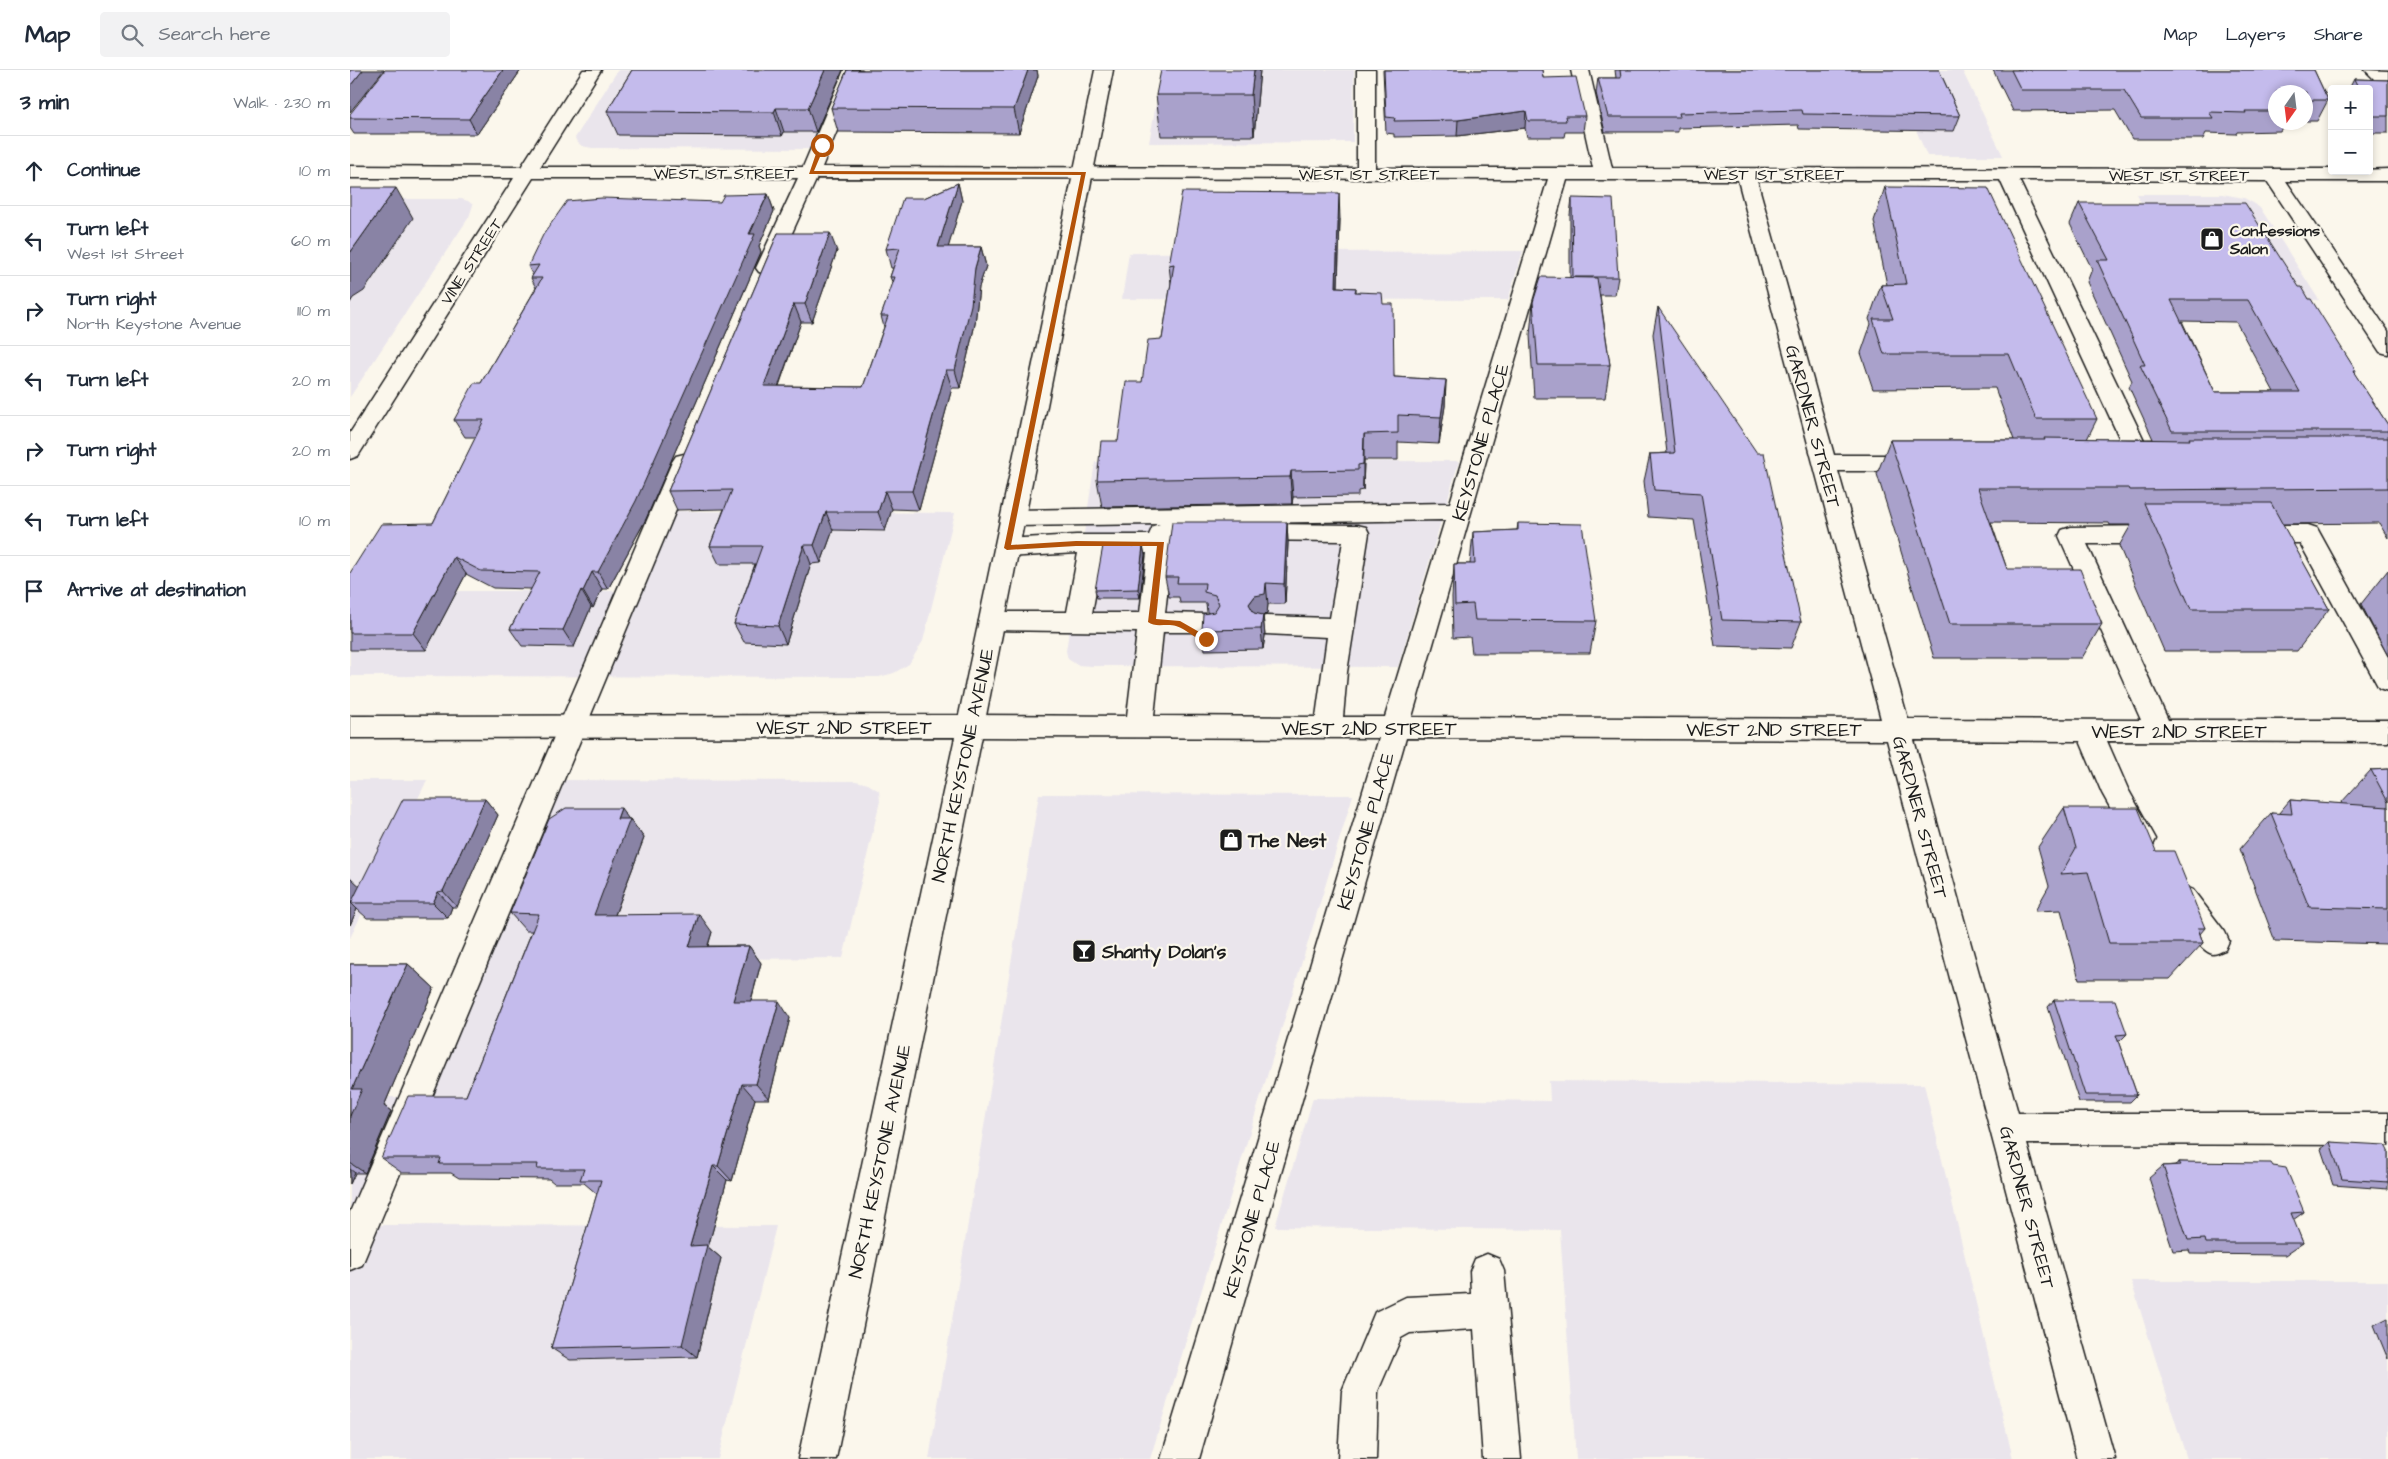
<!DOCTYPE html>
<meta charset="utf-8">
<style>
:root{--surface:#fff;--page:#f2f2f3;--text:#1f2937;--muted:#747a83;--line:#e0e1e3}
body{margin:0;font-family:"Architects Daughter",sans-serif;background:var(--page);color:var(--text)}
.controls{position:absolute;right:15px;top:15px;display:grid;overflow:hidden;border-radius:5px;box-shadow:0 2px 8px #0003}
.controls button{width:45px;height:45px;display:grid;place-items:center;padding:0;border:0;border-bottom:1px solid var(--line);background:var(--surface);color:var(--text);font:25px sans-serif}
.compass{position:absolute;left:1918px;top:15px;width:45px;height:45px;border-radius:50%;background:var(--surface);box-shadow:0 2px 8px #0003;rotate:194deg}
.stop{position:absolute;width:15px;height:15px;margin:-11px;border:4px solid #b45309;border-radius:50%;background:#fff}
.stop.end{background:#b45309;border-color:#fff;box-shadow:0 1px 5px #0008}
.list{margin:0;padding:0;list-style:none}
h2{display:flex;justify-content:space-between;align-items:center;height:65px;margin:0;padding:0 20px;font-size:21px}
h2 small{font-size:16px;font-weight:400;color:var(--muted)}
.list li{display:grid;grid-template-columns:32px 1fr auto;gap:15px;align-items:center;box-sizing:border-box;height:70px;padding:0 20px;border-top:1px solid var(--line)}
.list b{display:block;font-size:19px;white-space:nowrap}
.list p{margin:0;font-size:16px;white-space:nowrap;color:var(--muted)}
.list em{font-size:16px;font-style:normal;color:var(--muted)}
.icon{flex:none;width:28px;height:28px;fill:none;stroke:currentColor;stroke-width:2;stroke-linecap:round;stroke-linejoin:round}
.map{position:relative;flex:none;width:2038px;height:1389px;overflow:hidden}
header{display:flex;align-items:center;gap:30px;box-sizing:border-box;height:70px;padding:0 25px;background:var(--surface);border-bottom:1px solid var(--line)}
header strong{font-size:24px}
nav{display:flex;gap:28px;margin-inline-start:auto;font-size:18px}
.search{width:350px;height:45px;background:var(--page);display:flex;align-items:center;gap:12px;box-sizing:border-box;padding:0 18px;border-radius:5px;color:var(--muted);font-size:19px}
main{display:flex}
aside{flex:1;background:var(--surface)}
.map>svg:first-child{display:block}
.built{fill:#eae5ec}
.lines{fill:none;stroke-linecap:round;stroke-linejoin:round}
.minor-casing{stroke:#1c1c1c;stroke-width:3}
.major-casing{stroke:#1c1c1c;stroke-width:3}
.minor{fill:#fbf7ec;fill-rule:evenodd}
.major{fill:#fbf7ec;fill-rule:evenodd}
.wall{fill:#a9a1cb;stroke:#1c1c1c;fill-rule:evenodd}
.shaded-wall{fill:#8983a5;stroke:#1c1c1c}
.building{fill:#c4bbec;stroke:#1c1c1c;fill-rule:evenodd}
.route{fill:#b45309}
.labels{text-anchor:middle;stroke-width:4.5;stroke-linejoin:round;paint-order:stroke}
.far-street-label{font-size:16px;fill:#1c1c1c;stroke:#fbf7ec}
.far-poi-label{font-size:16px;font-weight:bold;fill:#1c1c1c;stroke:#fbf7ec;text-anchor:start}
.street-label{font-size:19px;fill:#1c1c1c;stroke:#fbf7ec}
.poi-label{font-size:19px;font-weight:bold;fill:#1c1c1c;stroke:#fbf7ec;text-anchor:start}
</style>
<header>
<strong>Map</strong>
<div class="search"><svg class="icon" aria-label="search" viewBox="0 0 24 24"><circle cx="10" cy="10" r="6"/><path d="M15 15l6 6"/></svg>Search here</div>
<nav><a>Map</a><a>Layers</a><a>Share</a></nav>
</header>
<main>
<aside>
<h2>3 min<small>Walk · 230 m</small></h2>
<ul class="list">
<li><svg class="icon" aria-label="ahead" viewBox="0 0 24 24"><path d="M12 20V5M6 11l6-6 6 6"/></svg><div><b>Continue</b></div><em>10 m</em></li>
<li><svg class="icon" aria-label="left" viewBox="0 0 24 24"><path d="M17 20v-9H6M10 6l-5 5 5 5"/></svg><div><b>Turn left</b><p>West 1st Street</p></div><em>60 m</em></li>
<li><svg class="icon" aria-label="right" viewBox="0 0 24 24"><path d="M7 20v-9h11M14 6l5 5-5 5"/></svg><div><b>Turn right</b><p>North Keystone Avenue</p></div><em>110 m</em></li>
<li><svg class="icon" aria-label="left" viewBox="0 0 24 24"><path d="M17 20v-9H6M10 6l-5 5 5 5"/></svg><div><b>Turn left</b></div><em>20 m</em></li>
<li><svg class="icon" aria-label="right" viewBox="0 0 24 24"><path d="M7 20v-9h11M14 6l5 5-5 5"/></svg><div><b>Turn right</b></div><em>20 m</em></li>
<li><svg class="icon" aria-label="left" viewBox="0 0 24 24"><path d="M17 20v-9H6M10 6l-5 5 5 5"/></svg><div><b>Turn left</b></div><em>10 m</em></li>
<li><svg class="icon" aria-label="arrive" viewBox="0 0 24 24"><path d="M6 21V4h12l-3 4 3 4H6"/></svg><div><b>Arrive at destination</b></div></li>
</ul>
</aside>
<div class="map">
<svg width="2038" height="1389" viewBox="0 0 2038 1389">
<rect width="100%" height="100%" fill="#fbf7ec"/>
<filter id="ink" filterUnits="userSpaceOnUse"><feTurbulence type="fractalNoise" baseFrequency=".02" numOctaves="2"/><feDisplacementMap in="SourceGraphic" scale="10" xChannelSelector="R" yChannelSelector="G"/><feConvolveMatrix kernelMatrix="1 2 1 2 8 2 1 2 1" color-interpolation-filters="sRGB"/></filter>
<g filter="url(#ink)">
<path class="built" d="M268,0H503L470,79L242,78L232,76L227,72L225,68Z
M812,0H1004L1003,72L799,73Z
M1541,0H1612L1653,86H1577Z
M1786,124H1872L1894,128L1905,134L1911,139L1969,230L1848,231Z
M0,129H111L118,131L123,135L119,147L0,327Z
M1173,181L1158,230L772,229L779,183Z
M1109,391L1048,597L742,596L727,595L718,589L716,581L745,392Z
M313,441L605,443L573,571L559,594L544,603L529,607L0,606V521H278Z
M0,710H77L0,868Z
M199,710L506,711L518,714L529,721L530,731L493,888L357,889L314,1029L66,1028L12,1155L426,1156L368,1389H0V1027H66Z
M689,724L1003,725L800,1389H579Z
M1199,1011L1574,1014L1663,1389H1226L1210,1160L925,1157L963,1028L1200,1031Z
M1781,1211H2038V1389H1837Z"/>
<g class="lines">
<g class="minor-casing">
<path id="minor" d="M233,0H251L190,97H453L494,0H512L472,97L1007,98V0H1025V98H1243L1221,0H1239L1262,98L1982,99V101L2038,99V111H1936L2038,261V284L2030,282L1917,111L1669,110L1805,393L1801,399L1793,401L1785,399L1781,393L1650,110H1407L1484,385H1569L1577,387L1581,393L1577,399L1569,401H1488L1558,649L1791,650L1709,466L1712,460L1721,457L1811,456L1820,459L1823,465L1820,471L1811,474H1737L1818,650H2038V672L1757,671L1778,719L1806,769L1802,777L1792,781L1782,777L1752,723L1730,671L1564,670L1668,1043H2038V1075L1677,1074L1765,1389H1727L1537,670L1056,668L849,1389H811L1029,668L620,667L610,663L607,656L610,649L620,645L777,646L787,562L642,560L633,558L629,551L633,544L642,542H717L728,483L657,487L648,484L645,478L648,472L657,469L726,465H799L803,456L810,454L663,456L655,454L651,448L655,442L663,440L1100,433L1198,109L467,108L426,198L423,202L416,204L409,202L406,198L448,108H183L8,386L0,389V363L164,108H0V96L171,97ZM1217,110H1388L1531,649L1062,647ZM1095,450L1035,647H993L997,602L1019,463L1016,457L1007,455L901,454L892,456L889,462L892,468L901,470L993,471L980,548L916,546L907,548L903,555L907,562L916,564L977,567L966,647L804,646L813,562H857L866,560L870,553L866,546L857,544L815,543L823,470H858L867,468L870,462L867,456L842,454ZM753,483H797L790,543H742Z
M2015,0L2038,1V11L2024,9Z
M334,384L342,386L346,392L12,1195L0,1200V1142L322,392L326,386Z
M1899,455H1958L1967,458L2038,587V621L2029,618L1950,473H1899L1890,470L1887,464L1890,458Z
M1833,816L1843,820L1875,862L1879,871L1875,880C1871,881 1867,884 1863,884C1850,883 1824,841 1818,829L1823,820Z
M1137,1184L1149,1189L1154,1201L1171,1389H1133L1124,1259L1060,1263L1051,1268L1028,1321L1026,1389H988L992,1321L1025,1242L1056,1227L1121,1224L1120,1201L1125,1189Z"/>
</g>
<g class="major-casing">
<path id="major" d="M745,0H763L622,717L486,1389H448L605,667L0,668V646L609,645Z"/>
</g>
<use href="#minor" class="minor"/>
<use href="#major" class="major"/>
</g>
<path class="wall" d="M171,0L127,64H4L0,58V44Z
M282,0H493L466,62H434L432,66L268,65L257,41Z
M497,0H687L688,6L669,63L488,62L481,38Z
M910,0L904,66H811L806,25Z
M1033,0H1192L1193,8L1235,46L1233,62H1215L1214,67H1177L1175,58L1107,66L1044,67V64L1036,63Z
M1265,0H1589L1610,46L1604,61L1449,59L1448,55L1328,58V62H1255L1246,23L1248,8H1266Z
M1643,0H1964L1978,30L1967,51H1956V22H1926V52H1935L1930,61L1887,62L1886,64L1856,63L1853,69H1782L1765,40L1663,41Z
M2004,9L2038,10V63H2019V19H1999Z
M608,113L612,131L598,177H631L636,196L629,217L625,254L610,318H602L569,440L542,439L535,461L483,460L471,493L461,494L436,574L394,572L384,554L405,494H369L360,476L374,439L327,440L318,421L428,163L487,181L462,252H451L429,316L513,317L534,257L531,246L543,214L540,207L543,198H541L536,179L574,128Z
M1535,117L1747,349L1737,369H1803L1779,317L1782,311L1737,212L1742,199L1720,154L1729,133L1949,217L1959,229L2006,301L2004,303L2038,355V468L2029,453L1932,454L1979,539L1947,581H1814L1769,476L1781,455H1760L1759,453L1641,452L1657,499L1752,554L1732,588H1584L1527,404L1540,370H1664L1645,318L1523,319L1511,283L1521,254L1519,249L1531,215H1537L1524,151ZM1832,251L1886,252L1924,322H1865Z
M418,124L424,141L409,176L411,182L296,449L258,519H252L243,538L241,537L224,577L172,576L160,559L181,519L143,518L116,504L76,580H0V503L83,453L126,367H115L104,350L131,313L186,218L181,208L183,206L178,196L370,132Z
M1222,128L1268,207L1265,225H1250L1260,295L1255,328H1184L1180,265L1183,232L1220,208V145Z
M990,149L988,217L1006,218V222L1033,234L1044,307L1096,310L1095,336L1089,374L1048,372V390H1014L1013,420L1008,421V426L943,427L942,434L752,437L747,410L768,371L792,312L812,269L821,213L819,195Z
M1308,237L1451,552L1441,578L1365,576L1344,450L1298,447L1294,411L1300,384L1317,383L1303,264Z
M937,452L938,473L935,534H918L917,544L912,545H913L915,566L913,579L855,580L852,560L859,543L857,542L856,533H830L829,527H819L815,507Z
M1168,453L1246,551L1240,583H1122L1120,567L1103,568L1102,527L1104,494H1120L1123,462L1167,460Z
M793,476L795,485L790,528H747L745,520Z
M2038,500V586L2011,534Z
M2038,699V874L1925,871L1890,779L1921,743L1928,744L1940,730L1990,734L2021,700Z
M135,729L148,745L107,837H102L98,848H17L7,839L0,855V807L9,816Z
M1714,738L1806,781L1855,858L1850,864L1853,873L1820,909H1729L1711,840L1685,841L1699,816L1688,777Z
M278,749H280L294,768L265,845L362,862L358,876H399L411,893L401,931L440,948L419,1029H405L382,1111L377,1110L358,1177L371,1188L347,1287L220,1290L201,1278L247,1124L234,1113H204L199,1109L109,1108L101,1103H52L31,1088L116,1026L182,861H176L160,843Z
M0,894H58L84,918L34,1036L41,1041L15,1103H5L0,1114Z
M1704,930L1777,964L1770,971H1768L1787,1025L1780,1032H1729L1698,937Z
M1980,1072L2038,1081V1119L1983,1115L1971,1079Z
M1829,1092L1923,1096L1954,1142L1943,1150L1953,1173L1935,1185L1840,1184L1839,1180L1823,1181L1799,1108L1813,1096L1825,1095Z
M2038,1248V1289L2024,1255Z"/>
<path class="shaded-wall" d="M13,0H34L0,42V16Z
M153,0H171L127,64L119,49Z
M475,0H493L466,62L458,38Z
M678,0H687L688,6L669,63L664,39Z
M904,0H910L904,66L901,25Z
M426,38L434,62L432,66L424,42Z
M1176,41L1175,58L1107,66L1108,50Z
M608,113L612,131L593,195L588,177Z
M46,118L63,148L14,221L3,228L0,233V183Z
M989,123L990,149L987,244L986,217Z
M418,124L424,141L409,176L411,182L296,449L258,519L248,502Z
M480,163L487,181L462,252L455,234Z
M631,177L636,196L629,217L625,254L610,318L605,300L625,198Z
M444,234L451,252L422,334L414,316Z
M596,300L602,318L569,440L562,421Z
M1096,310L1095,336L1089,374L1091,347Z
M1014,364V390L1013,420V394Z
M941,401L943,427L942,434L940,407Z
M535,421L542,439L535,461L528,442Z
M476,442L483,460L471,493L464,475Z
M937,452L938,473L935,534L934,514Z
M454,475L461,494L436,574L428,556Z
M793,476L795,485L790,528L788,519Z
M104,487L116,504L76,580L63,563Z
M242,502L252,519L243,538L233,521Z
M916,513L918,534L917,544L907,546L901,554L899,534L905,526Z
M231,520L241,537L224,577L213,560Z
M913,545L915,566L913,579L911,559Z
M135,729L148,745L107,837L93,821Z
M271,738L280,751V749L294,768L258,863L244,845L267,749Z
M0,807L16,822L1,833L7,839L0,855Z
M88,822L102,837L98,848L83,833Z
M349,844L362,862L352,894L339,877Z
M399,876L411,893L396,948L383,931Z
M58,894L84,918L34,1036L41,1041L15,1103L0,1093V1046L2,1019Z
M429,931L440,948L419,1029L406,1014Z
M392,1014L405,1029L382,1111L368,1096Z
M363,1096L377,1110L358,1177L371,1188L347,1287L332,1275L340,1176Z
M0,1099L5,1103L0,1114Z"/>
<path class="building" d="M0,0H13L0,16Z
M35,0H153L119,49L0,48V44Z
M282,0H475L458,38H426L424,42L257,41Z
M497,0H678L664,39L481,38Z
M811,0H904L901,25H806Z
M1034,0H1192L1193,8L1226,7L1235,46H1215L1216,51H1178L1176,41L1108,50L1044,51L1045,48L1036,47Z
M1270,0H1589L1610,46L1453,44L1452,40L1329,43L1330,47H1258L1248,8H1271Z
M1661,0H1964L1978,30H1956V22H1926V41H1895L1896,43L1859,42L1863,48H1791L1774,20H1671Z
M2004,9L2038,10V46H2023L2019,39V19H2009Z
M608,113L588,177H631L625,198L621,235L605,300H596L562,421H535L528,442H476L464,475H454L428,556L384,554L412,476H360L382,420L318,421L428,163H480L455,234H444L414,316L513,317L538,246H531L545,207H540L550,178L536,179L553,128H574Z
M1535,117L1638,118L1747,349H1686L1659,284H1534L1523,249H1543L1531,215L1556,214Z
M0,118H46L0,183Z
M832,122L989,123L986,217L1006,218L1005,222L1032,223L1033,234H1043L1044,307L1096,310L1091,347L1048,345V363L1014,364L1013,394L1008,395V400L941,401L940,407L747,410L751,371H768L776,312H792L798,270L812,269L824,194L819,195Z
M418,124L399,164H405L286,431L248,502H242L233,521L231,520L213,560L160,559L190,502L131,501L104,487L63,563H0V503L31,454L83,453L134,350H104L124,313H131L192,208H181L189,195L178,196L193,165L217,131L252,128L370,132L374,125Z
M1222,128L1263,129L1268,207H1223Z
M1729,133H1895L1949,217H1952L1959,229H1961L2006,301H2003L2038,355V361H1822L1790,295H1795L1747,190H1759ZM1821,230H1898L1950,322H1865Z
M1191,207L1247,208L1260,295H1188L1183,232Z
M1308,237L1407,383H1414L1451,552L1372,550L1351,423L1304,420L1300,384L1325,383Z
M1694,368L1840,370L1839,368H2038V418L1780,420L1779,418H1628L1657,499H1730L1752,554H1600L1540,370H1695Z
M1794,433H1921L1979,539H1841Z
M822,452H937L934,514L916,513L915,524L905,526L899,534L904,543L913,545L911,559L852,560L853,544L864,542L869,534L865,525L854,522L855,513H827L828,507H815Z
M1168,453L1232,454L1246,551L1125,550L1123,534L1105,535L1104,494H1125L1123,462L1168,460Z
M753,476H793L788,519L745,520Z
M2038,699V732L2021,700Z
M53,729H135L93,821L88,822L83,833H1Z
M1940,730L2038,737V839L1959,837L1921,743L1942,744Z
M216,738H271L267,749H280L244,845L349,844L339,877L399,876L383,931H429L406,1014H392L368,1096H363L340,1176L357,1175L332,1275L201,1278L251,1110H230L234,1099H187L188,1094H89L91,1088H31L58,1026H116L189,844L160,843L199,749Z
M1714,738H1788L1806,781H1824L1855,858H1848L1853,873H1759L1738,802L1711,804L1726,778Z
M0,894H58L2,1019H12L0,1046Z
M1704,930H1765L1777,964L1766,965L1787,1025H1735Z
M1980,1072L2035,1075L2038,1081V1112L1992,1109Z
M1829,1092L1921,1093L1923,1096L1936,1098L1954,1142L1941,1143L1953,1173H1856L1855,1169L1838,1170L1813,1096L1831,1095Z"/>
</g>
<path class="route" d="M472,73L475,75L464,101L736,102L661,475L726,471L814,472L806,549L830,551L858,567V571C847,572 837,559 826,556C817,553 805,558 798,552L807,476H726L657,480L654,478L731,105L459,104L469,75Z"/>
<defs>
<g id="shop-square" transform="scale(1.25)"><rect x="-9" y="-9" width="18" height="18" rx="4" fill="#1c1c1c" stroke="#fbf7ec"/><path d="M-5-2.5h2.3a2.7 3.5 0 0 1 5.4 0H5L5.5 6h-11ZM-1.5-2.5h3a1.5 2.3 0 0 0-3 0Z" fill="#fff"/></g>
<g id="bar-square" transform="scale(1.25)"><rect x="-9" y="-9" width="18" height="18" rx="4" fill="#1c1c1c" stroke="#fbf7ec"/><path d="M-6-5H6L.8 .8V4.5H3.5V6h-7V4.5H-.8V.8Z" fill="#fff"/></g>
</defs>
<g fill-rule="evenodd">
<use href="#shop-square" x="1862" y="169"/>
<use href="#shop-square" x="881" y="770"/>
<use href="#bar-square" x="734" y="881"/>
</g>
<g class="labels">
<g class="far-street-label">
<text x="374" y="109">WEST 1ST STREET</text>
<text x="1019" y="110">WEST 1ST STREET</text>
<text x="1424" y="110">WEST 1ST STREET</text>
<text x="1829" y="111">WEST 1ST STREET</text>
<text transform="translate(121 191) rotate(-57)" y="6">VINE STREET</text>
</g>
<g class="far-poi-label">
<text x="1880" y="166">Confessions<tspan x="1880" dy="18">Salon</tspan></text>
</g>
<g class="street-label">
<text transform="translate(1464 356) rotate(75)" y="7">GARDNER STREET</text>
<text transform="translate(1130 372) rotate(-74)" y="7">KEYSTONE PLACE</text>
<text x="494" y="664">WEST 2ND STREET</text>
<text x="1019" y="665">WEST 2ND STREET</text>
<text x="1424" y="666">WEST 2ND STREET</text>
<text x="1829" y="668">WEST 2ND STREET</text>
<text transform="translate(612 695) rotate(-78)" y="7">NORTH KEYSTONE AVENUE</text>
<text transform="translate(1571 747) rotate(75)" y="7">GARDNER STREET</text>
<text transform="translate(1015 761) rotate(-74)" y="7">KEYSTONE PLACE</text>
<text transform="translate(529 1091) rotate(-78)" y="7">NORTH KEYSTONE AVENUE</text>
<text transform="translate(1678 1137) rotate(75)" y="7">GARDNER STREET</text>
<text transform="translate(901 1149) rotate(-74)" y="7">KEYSTONE PLACE</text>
</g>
<g class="poi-label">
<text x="898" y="777">The Nest</text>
<text x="752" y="888">Shanty Dolan's</text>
</g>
</g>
</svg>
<div class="controls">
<button>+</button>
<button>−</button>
</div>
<svg class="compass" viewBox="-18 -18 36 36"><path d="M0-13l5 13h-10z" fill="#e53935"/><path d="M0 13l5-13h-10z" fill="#747a83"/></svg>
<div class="stop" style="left:472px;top:75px"></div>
<div class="stop end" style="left:856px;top:569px"></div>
</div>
</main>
